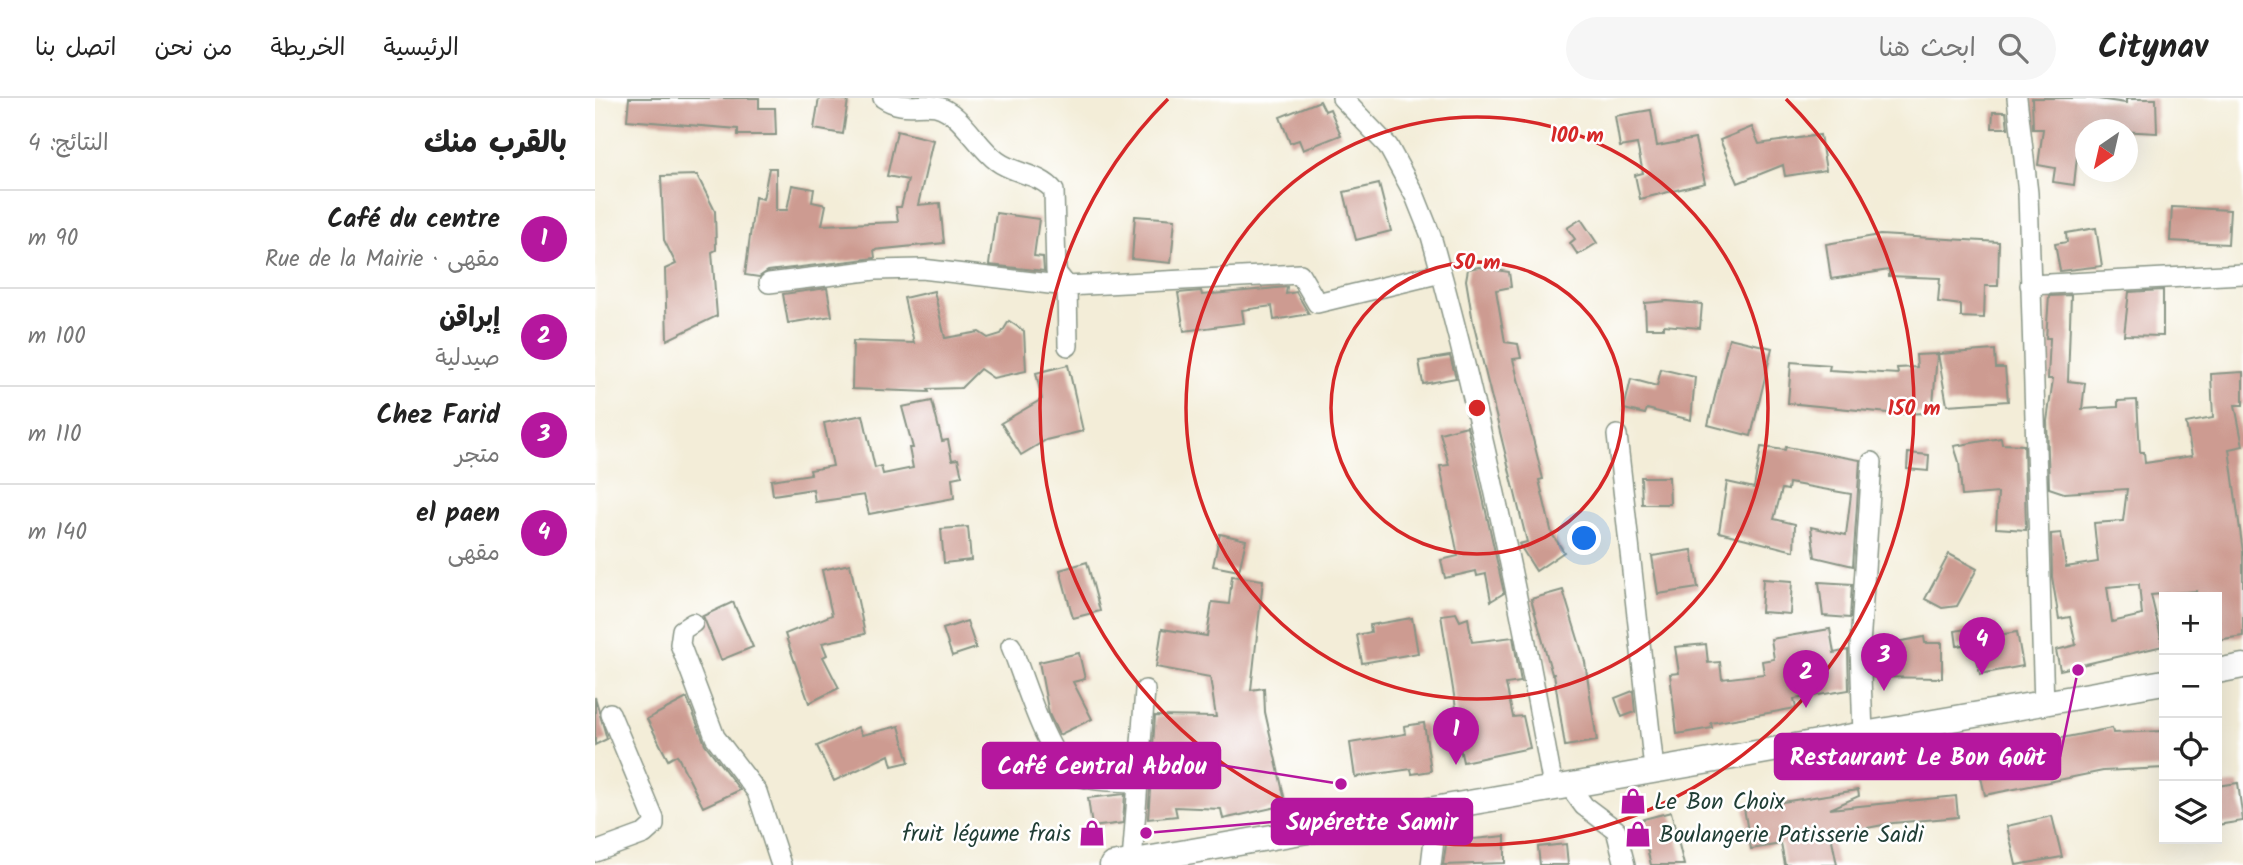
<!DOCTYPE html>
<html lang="ar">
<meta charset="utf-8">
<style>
:root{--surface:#fff;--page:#f6f6f6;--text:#222;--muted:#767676;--line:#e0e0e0;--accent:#b5179e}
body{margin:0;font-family:Kalam,"Playpen Sans Arabic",sans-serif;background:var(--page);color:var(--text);direction:rtl}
.controls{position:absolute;right:21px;bottom:21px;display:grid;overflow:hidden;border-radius:0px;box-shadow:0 7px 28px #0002}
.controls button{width:63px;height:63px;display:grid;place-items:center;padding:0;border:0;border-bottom:2px solid var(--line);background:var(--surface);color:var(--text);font:35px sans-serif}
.compass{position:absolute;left:1480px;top:21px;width:63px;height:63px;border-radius:50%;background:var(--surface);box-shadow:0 7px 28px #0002;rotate:214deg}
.you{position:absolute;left:990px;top:441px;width:24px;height:24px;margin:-18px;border:5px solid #fff;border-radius:50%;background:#1a73e8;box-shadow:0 0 0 10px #1a73e833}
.badge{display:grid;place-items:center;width:46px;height:46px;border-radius:50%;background:var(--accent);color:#fff;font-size:23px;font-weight:700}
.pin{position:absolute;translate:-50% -58px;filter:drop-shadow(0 2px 4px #0008)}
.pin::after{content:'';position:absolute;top:37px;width:24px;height:21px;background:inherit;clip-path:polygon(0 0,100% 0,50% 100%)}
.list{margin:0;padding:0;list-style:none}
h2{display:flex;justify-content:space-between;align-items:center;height:91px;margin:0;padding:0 28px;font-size:30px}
h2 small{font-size:23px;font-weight:400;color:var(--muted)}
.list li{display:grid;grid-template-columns:46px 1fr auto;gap:21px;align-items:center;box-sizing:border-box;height:98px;padding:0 28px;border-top:2px solid var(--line)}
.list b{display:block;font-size:26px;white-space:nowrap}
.list p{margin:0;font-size:23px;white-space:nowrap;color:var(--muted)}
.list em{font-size:23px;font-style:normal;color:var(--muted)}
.icon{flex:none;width:38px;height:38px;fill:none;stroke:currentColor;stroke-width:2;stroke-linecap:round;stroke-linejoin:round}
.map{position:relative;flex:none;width:1648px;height:767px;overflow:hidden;direction:ltr}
header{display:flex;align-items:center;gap:42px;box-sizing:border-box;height:98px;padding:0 35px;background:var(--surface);border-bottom:2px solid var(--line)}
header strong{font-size:33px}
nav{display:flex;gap:38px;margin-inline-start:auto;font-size:24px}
.search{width:490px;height:63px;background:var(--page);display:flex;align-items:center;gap:18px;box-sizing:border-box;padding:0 24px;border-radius:38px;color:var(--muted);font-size:26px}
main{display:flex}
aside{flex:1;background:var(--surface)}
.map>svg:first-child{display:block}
.building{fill:#cd9b91;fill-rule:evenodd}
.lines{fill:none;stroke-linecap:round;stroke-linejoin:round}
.minor-casing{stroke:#899586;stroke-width:22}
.major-casing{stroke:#899586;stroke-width:27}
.minor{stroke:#fff;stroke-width:19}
.major{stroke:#fff;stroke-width:24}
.ring{fill:none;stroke:#d62828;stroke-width:3.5}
.labels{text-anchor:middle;stroke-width:5;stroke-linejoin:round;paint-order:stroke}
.poi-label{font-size:23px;fill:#1f3d34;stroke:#fff;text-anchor:start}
.centre{fill:#d62828;stroke:#fff;stroke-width:3.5}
.ring-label{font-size:21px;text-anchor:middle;font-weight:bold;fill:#d62828;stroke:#fff;stroke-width:5;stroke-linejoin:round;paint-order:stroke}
.leader{fill:none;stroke:#b5179e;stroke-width:2.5}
.callout-dot{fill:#b5179e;stroke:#fff;stroke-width:2.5}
.callout{fill:#b5179e;stroke:#b5179e;stroke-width:2.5}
.callout-label{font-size:24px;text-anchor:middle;font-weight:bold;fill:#fff}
</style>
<header>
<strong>Citynav</strong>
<div class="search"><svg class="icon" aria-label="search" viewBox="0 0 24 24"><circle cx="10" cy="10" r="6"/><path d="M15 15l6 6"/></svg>ابحث هنا</div>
<nav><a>الرئيسية</a><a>الخريطة</a><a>من نحن</a><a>اتصل بنا</a></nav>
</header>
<main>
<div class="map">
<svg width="1648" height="767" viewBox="0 0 1648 767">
<rect width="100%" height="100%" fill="#fff"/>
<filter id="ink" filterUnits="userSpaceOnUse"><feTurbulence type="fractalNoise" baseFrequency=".0143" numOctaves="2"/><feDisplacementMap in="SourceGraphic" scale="14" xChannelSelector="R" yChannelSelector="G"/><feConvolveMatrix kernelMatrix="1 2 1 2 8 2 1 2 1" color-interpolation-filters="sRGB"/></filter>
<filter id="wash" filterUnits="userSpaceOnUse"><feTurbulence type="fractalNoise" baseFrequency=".00686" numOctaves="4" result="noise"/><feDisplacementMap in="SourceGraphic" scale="28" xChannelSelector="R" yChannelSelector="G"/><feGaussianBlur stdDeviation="1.57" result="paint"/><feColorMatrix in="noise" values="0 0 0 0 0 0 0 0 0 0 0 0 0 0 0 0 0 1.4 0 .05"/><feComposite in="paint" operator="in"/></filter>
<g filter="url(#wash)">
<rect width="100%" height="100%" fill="#f3edd8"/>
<g id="blocks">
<path class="building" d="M34,0H164V10H180L181,37H143V31L32,22Z
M224,0L253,2L248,36L219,31Z
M1437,0H1496L1531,5V1H1561L1562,35L1485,31L1479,87L1458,84L1460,70L1443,67L1448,31H1438Z
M725,3L730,13L735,11L746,37L708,52L704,42L695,45L685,19Z
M1056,12L1062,48L1100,41L1110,85L1045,101L1040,77L1048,75L1042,46L1025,49L1020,18Z
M1398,14H1411L1413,30H1397Z
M1157,29L1164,46L1225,37L1231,72L1190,78L1188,67L1143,85L1125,42Z
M302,33L338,42L323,107L345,105L349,145L279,152L280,160L173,173L164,179L150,177L160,99L168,101L174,70H181V112H192L197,87L219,91L217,104L231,107L227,127L303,124L301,109H306L313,82L292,78Z
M102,77L120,113L121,152L117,154L122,218L72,242L70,171L81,166L69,142L66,78Z
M784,86L796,133L761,142L749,94Z
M1577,109L1635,112L1633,146L1575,143Z
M401,115L444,121L439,158L448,159L449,173L394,167Z
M540,118L580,121L576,165L537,161Z
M986,121L1002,145L983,157L975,145L980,141L972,130Z
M1501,130L1507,168L1465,173L1460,146L1472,144L1471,135Z
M1285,137L1404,144L1403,188H1390L1389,220L1366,219V207L1343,204L1345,180L1294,178V172L1236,181L1231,146Z
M884,169L914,174L916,189L901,192L910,244L923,246L926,260L918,261L948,381L944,382L957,436L969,454L941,473L924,446L932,444L878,224L871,182L873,171Z
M692,189L691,196L701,194L714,216L679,222L677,208L647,212L649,225L589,233L583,195L606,193L607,197Z
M232,190L237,218L193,225L188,196Z
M1568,192V238L1529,237L1534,194Z
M339,193L350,240L384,234L393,240L406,236L414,223L429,233L431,273L398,280L385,271L366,290L333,291L334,294L257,291L258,243L319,245L309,200Z
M1476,197L1473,283L1490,285L1487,311L1523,309V303L1542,302L1545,354H1549L1550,365L1597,358L1591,325L1618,320L1616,276L1648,274V307H1640L1648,348L1634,351L1648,454V538L1622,542V499H1602L1601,493L1556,497L1568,548L1465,572L1461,552L1481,547L1475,519L1464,521L1457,479L1456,436L1466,435L1471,469L1503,464L1499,425L1528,423L1532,391L1469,395L1454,390L1452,323L1458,281H1453L1455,240H1451L1454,198ZM1544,486L1547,517L1517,524L1512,489Z
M1072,203L1107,206L1105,230L1069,227V230H1051L1050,205Z
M1134,240L1177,250L1156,338L1113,327Z
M1400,252L1401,270H1410L1413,303L1352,307L1343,256Z
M1342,256L1338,307H1332L1333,315L1304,316L1193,305L1196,264L1235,267L1234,272L1303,276L1302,270L1322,269L1321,257Z
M855,258L861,280L828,286L824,263Z
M473,267L488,333L451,342L426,357L406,325L447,301L441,275Z
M1066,271L1100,279L1096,322L1052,311L1050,316L1029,311L1036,281L1062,288Z
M337,303L347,343L353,342L357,362L363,361L367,378L357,380L359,400L274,416L269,397L220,404L218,391L178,397L176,382L216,376L215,372L238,368L229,325L268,317L280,370L286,368L288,376L318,370L314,350H318L307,309Z
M872,328L909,495L896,503L891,476L882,478L881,473L850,480L846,462L863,458L845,368L854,367L845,335Z
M1406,340L1407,346L1429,347L1431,432L1401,430L1403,395L1367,398L1364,364L1359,348Z
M1166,349L1190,352L1191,349L1265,362L1258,468L1220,459L1216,429L1251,437L1256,396L1194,385L1193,392L1187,391L1179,421L1200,426L1199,453L1124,434L1132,384L1159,390Z
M1313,355L1334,357L1333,373L1312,371Z
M1046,379H1074L1075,406H1047Z
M373,429L376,462L349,465L346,431Z
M625,436L651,442L644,473L618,468Z
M1097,452L1103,490L1063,496L1057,458Z
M1354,456L1382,471L1362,508L1347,510L1330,501Z
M492,464L505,513L478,520L465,472Z
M255,466L270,536L227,545L232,557L228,559L244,590L214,605L190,536L237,517L227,472Z
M637,478L668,482L656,592L669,590L670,614L691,707L628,721L626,711L580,709L582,718L553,721L560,618L621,619L615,579L561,569L567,531L612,538L617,504L634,506Z
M1168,481L1197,483L1195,516L1166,514Z
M1224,484L1257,486L1255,520L1228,518Z
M968,492L990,564L1002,643L970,648L959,576H957L936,501Z
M138,504L158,549L126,562L108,518Z
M861,515L865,523L873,520L877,544L918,539L926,584L911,586L918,619L928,618L935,650L868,664L859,622H863L846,517Z
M817,520L823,555L767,565L762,537L776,534L775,527Z
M372,523L381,550L357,558L348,531Z
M1401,525L1403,537L1422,534L1428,568L1385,576L1379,545L1362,548L1360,533Z
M1235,531L1239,555L1253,552L1254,592L1199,601L1201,610L1116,625L1117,630L1082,636L1075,576L1084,575L1080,549L1111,546L1113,565L1125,564L1127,581L1169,576L1167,563L1179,561L1176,541Z
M1329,539L1330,545H1347V580L1278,579L1277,552H1301V544Z
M484,555L490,581L478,584L497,621L464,637L454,616L444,564Z
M1038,593L1040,614L1027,619L1020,600Z
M0,599L12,641L0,647Z
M92,600L110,646L145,692L108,709L82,657L73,662L52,621Z
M829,625L836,673L817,676L816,671L760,679L755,645L810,636L809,628Z
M304,628L314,664L297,668L294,657L239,683L222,648L263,629L267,637Z
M1517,630L1518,635L1569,633V670L1508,673L1390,697L1381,657Z
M1643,685L1648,723L1622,727V688Z
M1263,692L1264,698L1235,711L1361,698L1363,719L1298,725L1236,737L1242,767H1190L1186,746L1156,751L1149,710Z
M530,696L528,725L497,729L493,700Z
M1076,714L1089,767H1056L1045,722Z
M1457,718L1467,759L1421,767L1412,728Z
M910,738V765L848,767L851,747L857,743Z
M971,746L973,767H945L943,749Z"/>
</g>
</g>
<g filter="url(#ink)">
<use href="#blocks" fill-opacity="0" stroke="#899586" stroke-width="2"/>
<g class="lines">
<g class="minor-casing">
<path id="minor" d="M288,0C307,13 323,5 341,8C366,14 382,49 402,63C419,76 446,76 459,93L461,174L472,188L473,248
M747,0L793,48L820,98L836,138C887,318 925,504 958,689
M1422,0L1433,95L1449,607
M174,185L280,172L327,171L472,188L705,176L722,205L846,175
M1435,187L1648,176
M1022,337L1059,671
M98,525L87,532L85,546L120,639L162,694L186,767
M416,548C428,577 452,661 478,675C496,685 523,683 543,684
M1268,637L1265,548L1277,364
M973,686L989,708L1021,732L1030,767
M0,754L49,736L59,727V721L15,615
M537,764L550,592
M836,767L843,709"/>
</g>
<g class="major-casing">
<path id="major" d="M1622,573L1648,568
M517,767L1569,584"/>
</g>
<use href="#minor" class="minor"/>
<use href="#major" class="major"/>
</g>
</g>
<g class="ring">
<circle cx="882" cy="310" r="146"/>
<circle cx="882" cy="310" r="291"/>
<path d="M1191 1A437 437 0 1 1 573 1"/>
</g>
<defs>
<g id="shop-bare" transform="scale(2.1)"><path d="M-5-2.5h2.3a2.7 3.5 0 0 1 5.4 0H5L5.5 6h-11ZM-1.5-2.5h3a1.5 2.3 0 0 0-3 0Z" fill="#b5179e" stroke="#fff" stroke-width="2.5" paint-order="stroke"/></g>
</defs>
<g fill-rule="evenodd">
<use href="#shop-bare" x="1038" y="703"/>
<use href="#shop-bare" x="497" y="735"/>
<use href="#shop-bare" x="1043" y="736"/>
</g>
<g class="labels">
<g class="poi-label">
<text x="1059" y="711">Le Bon Choix</text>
<text x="476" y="743" text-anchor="end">fruit légume frais</text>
<text x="1064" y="744">Boulangerie Patisserie Saidi</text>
</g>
</g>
<circle cx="882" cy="310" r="10" class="centre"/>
<g class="ring-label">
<text x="982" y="44">100 m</text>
<text x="882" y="171">50 m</text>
<text x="1319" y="317">150 m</text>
</g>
<path class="leader" d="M1483 572L1465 659M746 686L625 667M551 735L677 724"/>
<g class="callout-dot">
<circle cx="1483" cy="572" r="7"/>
<circle cx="746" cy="686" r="7"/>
<circle cx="551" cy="735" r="7"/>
</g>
<g class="callout">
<rect x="1180" y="636" width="285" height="45" rx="7"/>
<rect x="388" y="645" width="237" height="45" rx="7"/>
<rect x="677" y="701" width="200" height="45" rx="7"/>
</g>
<g class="callout-label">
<text x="1323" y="667">Restaurant Le Bon Goût</text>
<text x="507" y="676">Café Central Abdou</text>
<text x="777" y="732">Supérette Samir</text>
</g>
</svg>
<div class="controls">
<button>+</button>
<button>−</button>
<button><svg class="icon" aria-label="locate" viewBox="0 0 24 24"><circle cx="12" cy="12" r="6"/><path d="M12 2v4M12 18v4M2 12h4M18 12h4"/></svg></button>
<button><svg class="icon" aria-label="layers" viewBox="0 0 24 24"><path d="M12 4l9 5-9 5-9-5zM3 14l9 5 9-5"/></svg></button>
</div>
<svg class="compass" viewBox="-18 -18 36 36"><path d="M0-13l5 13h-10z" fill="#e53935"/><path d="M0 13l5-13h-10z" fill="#767676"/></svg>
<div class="you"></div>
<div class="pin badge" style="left:861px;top:667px">1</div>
<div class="pin badge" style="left:1211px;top:610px">2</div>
<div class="pin badge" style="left:1289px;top:593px">3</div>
<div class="pin badge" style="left:1387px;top:577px">4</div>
</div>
<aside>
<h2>بالقرب منك<small>النتائج: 4</small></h2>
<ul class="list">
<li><span class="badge">1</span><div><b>Café du centre</b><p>مقهى · Rue de la Mairie</p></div><em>90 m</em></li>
<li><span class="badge">2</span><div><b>إبراقن</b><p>صيدلية</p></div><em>100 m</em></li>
<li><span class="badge">3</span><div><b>Chez Farid</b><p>متجر</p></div><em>110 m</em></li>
<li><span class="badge">4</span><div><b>el paen</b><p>مقهى</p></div><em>140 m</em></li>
</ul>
</aside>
</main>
